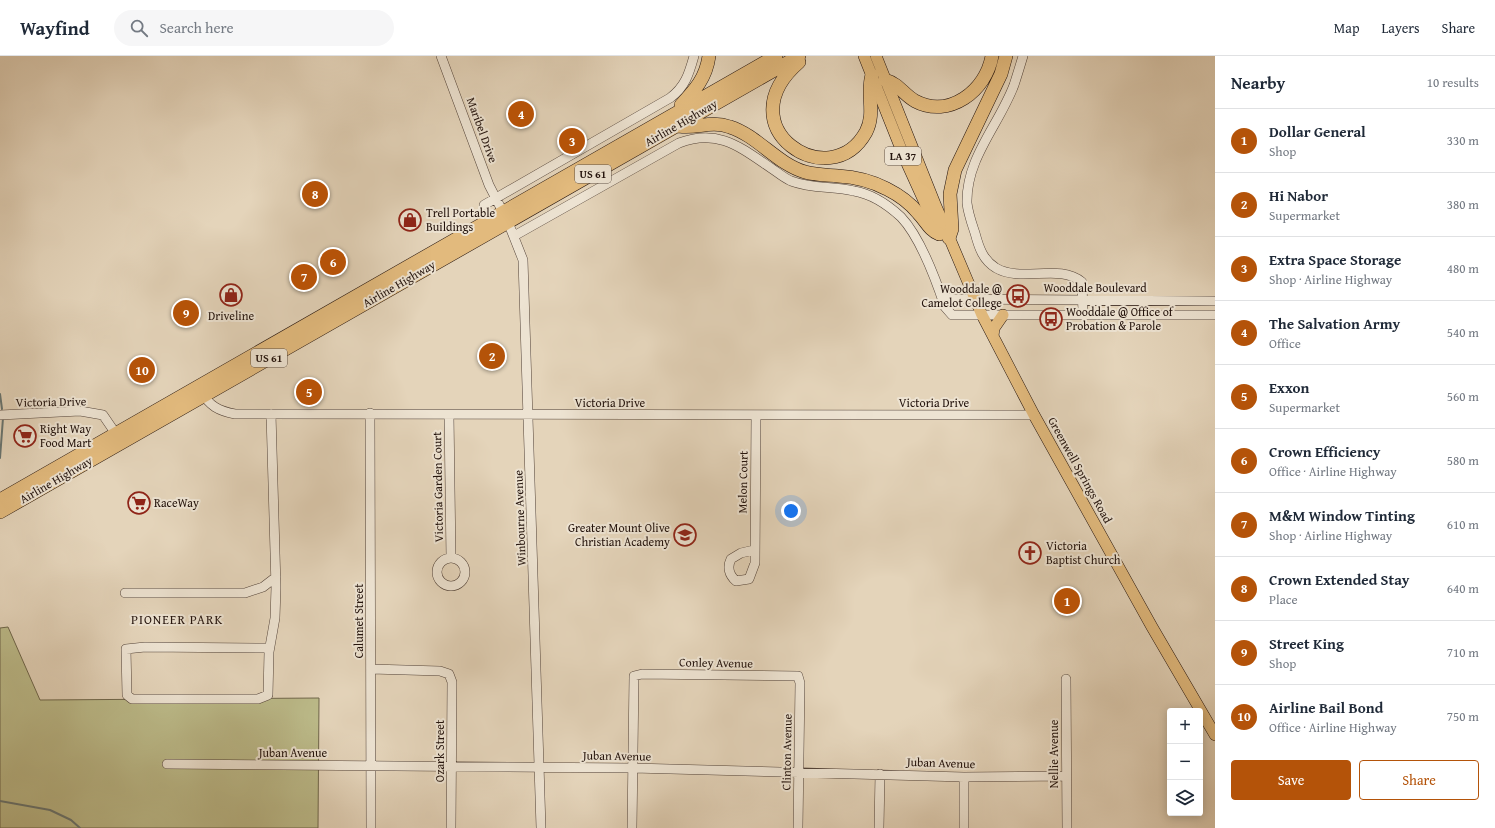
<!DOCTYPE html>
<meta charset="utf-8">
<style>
:root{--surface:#fff;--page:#f6f6f7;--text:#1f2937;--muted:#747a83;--line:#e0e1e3;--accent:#b45309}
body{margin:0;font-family:"Gentium Book Plus",serif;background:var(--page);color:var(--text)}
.controls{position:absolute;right:12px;bottom:12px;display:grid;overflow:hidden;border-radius:4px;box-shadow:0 2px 10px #0003}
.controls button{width:36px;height:36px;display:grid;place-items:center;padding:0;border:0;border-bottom:1px solid var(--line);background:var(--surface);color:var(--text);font:20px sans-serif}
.you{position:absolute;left:791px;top:455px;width:14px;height:14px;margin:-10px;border:3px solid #fff;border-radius:50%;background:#1a73e8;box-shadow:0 0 0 6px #1a73e833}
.badge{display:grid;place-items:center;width:26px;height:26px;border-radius:50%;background:var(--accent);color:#fff;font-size:13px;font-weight:700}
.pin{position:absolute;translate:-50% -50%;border:2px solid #fff;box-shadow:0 1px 4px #0006}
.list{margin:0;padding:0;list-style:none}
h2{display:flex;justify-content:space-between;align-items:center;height:52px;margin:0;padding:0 16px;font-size:17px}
h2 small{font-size:13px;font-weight:400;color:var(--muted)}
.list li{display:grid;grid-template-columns:26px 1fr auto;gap:12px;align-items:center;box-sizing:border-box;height:64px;padding:0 16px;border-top:1px solid var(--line)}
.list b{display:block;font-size:15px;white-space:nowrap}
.list p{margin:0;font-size:13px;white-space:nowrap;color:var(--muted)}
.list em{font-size:13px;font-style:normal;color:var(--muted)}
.actions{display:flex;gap:8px;padding:12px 16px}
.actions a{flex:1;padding:9px 0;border:1px solid var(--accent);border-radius:4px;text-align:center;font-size:14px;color:var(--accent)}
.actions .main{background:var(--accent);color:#fff}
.icon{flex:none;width:22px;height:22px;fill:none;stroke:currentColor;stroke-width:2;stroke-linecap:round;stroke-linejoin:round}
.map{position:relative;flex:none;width:1215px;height:772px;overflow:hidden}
header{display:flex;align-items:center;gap:24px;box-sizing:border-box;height:56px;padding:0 20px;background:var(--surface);border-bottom:1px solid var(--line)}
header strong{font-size:19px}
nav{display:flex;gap:22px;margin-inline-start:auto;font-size:14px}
.search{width:280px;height:36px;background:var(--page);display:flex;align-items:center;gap:10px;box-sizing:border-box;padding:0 14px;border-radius:22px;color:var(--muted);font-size:15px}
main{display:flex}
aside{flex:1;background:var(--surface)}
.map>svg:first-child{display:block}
.green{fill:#bcbb8a;stroke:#6f664b}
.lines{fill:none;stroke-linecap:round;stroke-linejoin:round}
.stream{stroke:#687571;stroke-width:2}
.minor-casing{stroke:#524238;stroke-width:10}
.major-casing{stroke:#22120c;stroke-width:12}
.highway-casing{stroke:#22120c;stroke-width:14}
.minor{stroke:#ede3d2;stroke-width:9}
.major{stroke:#e2ba7d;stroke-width:11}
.highway{stroke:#e2ba7d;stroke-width:13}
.labels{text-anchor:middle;stroke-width:4;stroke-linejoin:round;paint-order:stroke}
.shield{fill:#ede3d2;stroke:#5f5147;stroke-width:1}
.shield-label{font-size:11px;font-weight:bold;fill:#22120c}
.street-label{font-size:12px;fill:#22120c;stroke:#ede3d2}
.poi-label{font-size:12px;fill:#22120c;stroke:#ede3d2;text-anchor:start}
.neighbourhood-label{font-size:13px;letter-spacing:1px;fill:#22120c;stroke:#ede3d2}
</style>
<header>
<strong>Wayfind</strong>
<div class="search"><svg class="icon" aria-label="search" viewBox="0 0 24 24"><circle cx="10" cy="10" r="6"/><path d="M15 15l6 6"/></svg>Search here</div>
<nav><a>Map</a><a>Layers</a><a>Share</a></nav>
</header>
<main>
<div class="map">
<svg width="1215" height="772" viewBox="0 0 1215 772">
<rect width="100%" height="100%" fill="#e4d4ba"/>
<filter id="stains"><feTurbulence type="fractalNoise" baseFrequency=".005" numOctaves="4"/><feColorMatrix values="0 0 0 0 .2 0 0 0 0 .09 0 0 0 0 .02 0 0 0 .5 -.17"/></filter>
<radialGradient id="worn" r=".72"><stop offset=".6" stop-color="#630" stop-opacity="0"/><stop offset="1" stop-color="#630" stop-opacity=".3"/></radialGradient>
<path class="green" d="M8,571L40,644L319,642L318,772H0V572Z"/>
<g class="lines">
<path class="stream" d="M0,338L2,353
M0,402L3,362
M0,745L50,754L71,764L80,772"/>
<g class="minor-casing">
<path id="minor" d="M441,0L489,129L508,166L523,204L541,772
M1023,0C1020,10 1017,20 1014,29C999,69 966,102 967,147C968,157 972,168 975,177C979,192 983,204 996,212C1022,227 1059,207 1082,226L1083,259
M484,149L670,42C685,31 689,18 694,0
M514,180L679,87C718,72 740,91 771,112C777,116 784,122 791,125C812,133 833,130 854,135C872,138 888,149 901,161C921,182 936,224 945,251L952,259H1215
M940,237L947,242L956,243L1215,245
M201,335C209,350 219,355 235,358L1034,359
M370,357L371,772
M0,359L80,355L103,359L116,378
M449,359L451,502
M754,494L741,497L731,503C727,511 729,519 736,525L749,523L755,507L756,359
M437 516a14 14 0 1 1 28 0a14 14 0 1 1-28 0Z
M125,537H245L263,531L276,521
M269,592L145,591L126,593L127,639L132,643H258L268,639L269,596L275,562L276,531L271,358
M371,613L440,615L449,618L452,626L451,772
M1066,623L1067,772
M167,708L633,712L964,721L1066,720
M632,772L634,620L642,618L798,620L800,627L798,772
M879,772L880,718
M964,772V721"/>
</g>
<g class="major-casing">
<path id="major" d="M864,0L905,103L939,178
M876,0L935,148L982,259L1034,359L1152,571L1215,679
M993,280L994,272L1003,259"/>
</g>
<g class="highway-casing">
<path id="highway" d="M799,6C724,71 830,141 866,76C876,57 866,38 872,19
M885,24C899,28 903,38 915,45C949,63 986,35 992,0
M681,49C695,34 706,22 709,0
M679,70C697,73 710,64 730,71C758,80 777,108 805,116C816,119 827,119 838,120C855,121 872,125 887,133C899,139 910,147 918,157C926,165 929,174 939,178
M949,182L952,173L950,138L955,114L1001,18L1006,0
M0,444L776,0
M0,456L799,0"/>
</g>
<use href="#minor" class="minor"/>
<use href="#major" class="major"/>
<use href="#highway" class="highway"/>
</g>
<defs>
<g id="shop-ring" transform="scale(1.15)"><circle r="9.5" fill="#ede3d2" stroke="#8f2418" stroke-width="1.5"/><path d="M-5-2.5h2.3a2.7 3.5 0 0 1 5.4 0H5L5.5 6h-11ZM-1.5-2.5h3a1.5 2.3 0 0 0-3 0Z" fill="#8f2418"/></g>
<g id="bus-ring" transform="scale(1.15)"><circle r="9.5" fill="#ede3d2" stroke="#8f2418" stroke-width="1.5"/><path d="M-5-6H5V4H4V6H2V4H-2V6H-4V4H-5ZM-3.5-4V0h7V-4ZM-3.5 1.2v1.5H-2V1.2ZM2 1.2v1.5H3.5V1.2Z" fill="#8f2418"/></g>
<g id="supermarket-ring" transform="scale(1.15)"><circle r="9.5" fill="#ede3d2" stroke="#8f2418" stroke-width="1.5"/><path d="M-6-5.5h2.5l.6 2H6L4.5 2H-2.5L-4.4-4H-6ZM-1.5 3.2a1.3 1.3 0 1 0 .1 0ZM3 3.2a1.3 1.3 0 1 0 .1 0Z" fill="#8f2418"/></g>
<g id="school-ring" transform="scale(1.15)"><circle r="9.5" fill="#ede3d2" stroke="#8f2418" stroke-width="1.5"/><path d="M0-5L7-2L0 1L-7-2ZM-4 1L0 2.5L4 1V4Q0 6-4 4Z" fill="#8f2418"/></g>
<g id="church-ring" transform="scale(1.15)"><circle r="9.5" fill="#ede3d2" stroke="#8f2418" stroke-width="1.5"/><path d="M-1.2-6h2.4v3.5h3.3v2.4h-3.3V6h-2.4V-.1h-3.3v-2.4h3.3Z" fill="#8f2418"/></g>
</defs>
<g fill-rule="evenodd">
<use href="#shop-ring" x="410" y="164"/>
<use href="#shop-ring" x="231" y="239"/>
<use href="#bus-ring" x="1018" y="240"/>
<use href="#bus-ring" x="1051" y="263"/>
<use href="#supermarket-ring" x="25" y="380"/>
<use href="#supermarket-ring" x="139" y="447"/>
<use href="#school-ring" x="685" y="479"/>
<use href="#church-ring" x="1030" y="497"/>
</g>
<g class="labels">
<g class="shield">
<rect x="885" y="91" width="36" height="18" rx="3"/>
<rect x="575" y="109" width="36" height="18" rx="3"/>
<rect x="251" y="293" width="36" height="18" rx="3"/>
</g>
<g class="shield-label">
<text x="903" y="104">LA 37</text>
<text x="593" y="122">US 61</text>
<text x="269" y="306">US 61</text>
</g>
<g class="street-label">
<text transform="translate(681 67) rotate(-30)" y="4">Airline Highway</text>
<text transform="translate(482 74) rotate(70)" y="4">Maribel Drive</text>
<text transform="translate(399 228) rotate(-30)" y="4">Airline Highway</text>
<text x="1095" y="236">Wooddale Boulevard</text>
<text transform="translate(51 346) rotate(-1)" y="4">Victoria Drive</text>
<text x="610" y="351">Victoria Drive</text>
<text x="934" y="351">Victoria Drive</text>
<text transform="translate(1080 414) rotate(61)" y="4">Greenwell Springs Road</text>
<text transform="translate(56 424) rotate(-30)" y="4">Airline Highway</text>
<text transform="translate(743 426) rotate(-89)" y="4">Melon Court</text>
<text transform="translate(438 431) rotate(-91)" y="4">Victoria Garden Court</text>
<text transform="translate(520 462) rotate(-92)" y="4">Winbourne Avenue</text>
<text transform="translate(359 565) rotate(-90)" y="4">Calumet Street</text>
<text transform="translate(716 607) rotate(1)" y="4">Conley Avenue</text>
<text transform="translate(440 695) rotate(-90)" y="4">Ozark Street</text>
<text transform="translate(787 696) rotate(-89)" y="4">Clinton Avenue</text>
<text x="293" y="701">Juban Avenue</text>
<text transform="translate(1054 698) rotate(-90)" y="4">Nellie Avenue</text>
<text transform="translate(617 700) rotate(1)" y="4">Juban Avenue</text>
<text transform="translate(941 707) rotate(2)" y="4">Juban Avenue</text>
</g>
<g class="poi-label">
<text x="426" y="161">Trell Portable<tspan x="426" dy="14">Buildings</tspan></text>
<text x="1002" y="237" text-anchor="end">Wooddale @<tspan x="1002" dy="14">Camelot College</tspan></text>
<text x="1066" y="260">Wooddale @ Office of<tspan x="1066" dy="14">Probation &amp; Parole</tspan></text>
<text x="231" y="264" text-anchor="middle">Driveline</text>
<text x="40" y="377">Right Way<tspan x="40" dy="14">Food Mart</tspan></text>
<text x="154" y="451">RaceWay</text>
<text x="670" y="476" text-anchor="end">Greater Mount Olive<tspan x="670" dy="14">Christian Academy</tspan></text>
<text x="1046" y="494">Victoria<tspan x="1046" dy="14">Baptist Church</tspan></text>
</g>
<g class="neighbourhood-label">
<text x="177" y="568">PIONEER PARK</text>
</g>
</g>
<rect width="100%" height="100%" filter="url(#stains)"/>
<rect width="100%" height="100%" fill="url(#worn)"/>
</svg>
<div class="controls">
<button>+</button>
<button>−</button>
<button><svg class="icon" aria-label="layers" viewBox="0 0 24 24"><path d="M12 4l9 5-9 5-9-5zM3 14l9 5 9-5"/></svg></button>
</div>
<div class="you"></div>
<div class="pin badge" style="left:1067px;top:545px">1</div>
<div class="pin badge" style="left:492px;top:300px">2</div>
<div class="pin badge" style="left:572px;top:85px">3</div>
<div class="pin badge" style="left:521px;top:58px">4</div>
<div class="pin badge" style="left:309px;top:336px">5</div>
<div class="pin badge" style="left:333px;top:206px">6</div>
<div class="pin badge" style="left:304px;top:221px">7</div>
<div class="pin badge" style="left:315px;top:138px">8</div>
<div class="pin badge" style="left:186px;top:257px">9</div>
<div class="pin badge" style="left:142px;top:314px">10</div>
</div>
<aside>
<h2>Nearby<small>10 results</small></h2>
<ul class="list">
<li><span class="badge">1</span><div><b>Dollar General</b><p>Shop</p></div><em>330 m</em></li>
<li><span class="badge">2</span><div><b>Hi Nabor</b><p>Supermarket</p></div><em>380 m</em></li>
<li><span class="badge">3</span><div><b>Extra Space Storage</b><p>Shop · Airline Highway</p></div><em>480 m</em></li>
<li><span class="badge">4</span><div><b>The Salvation Army</b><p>Office</p></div><em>540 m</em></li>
<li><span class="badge">5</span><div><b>Exxon</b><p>Supermarket</p></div><em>560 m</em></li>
<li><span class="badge">6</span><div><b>Crown Efficiency</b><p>Office · Airline Highway</p></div><em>580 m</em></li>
<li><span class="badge">7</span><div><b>M&amp;M Window Tinting</b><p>Shop · Airline Highway</p></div><em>610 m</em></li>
<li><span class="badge">8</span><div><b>Crown Extended Stay</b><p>Place</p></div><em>640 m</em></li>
<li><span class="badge">9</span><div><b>Street King</b><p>Shop</p></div><em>710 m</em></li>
<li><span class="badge">10</span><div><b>Airline Bail Bond</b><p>Office · Airline Highway</p></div><em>750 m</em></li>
</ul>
<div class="actions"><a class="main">Save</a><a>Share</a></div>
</aside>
</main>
